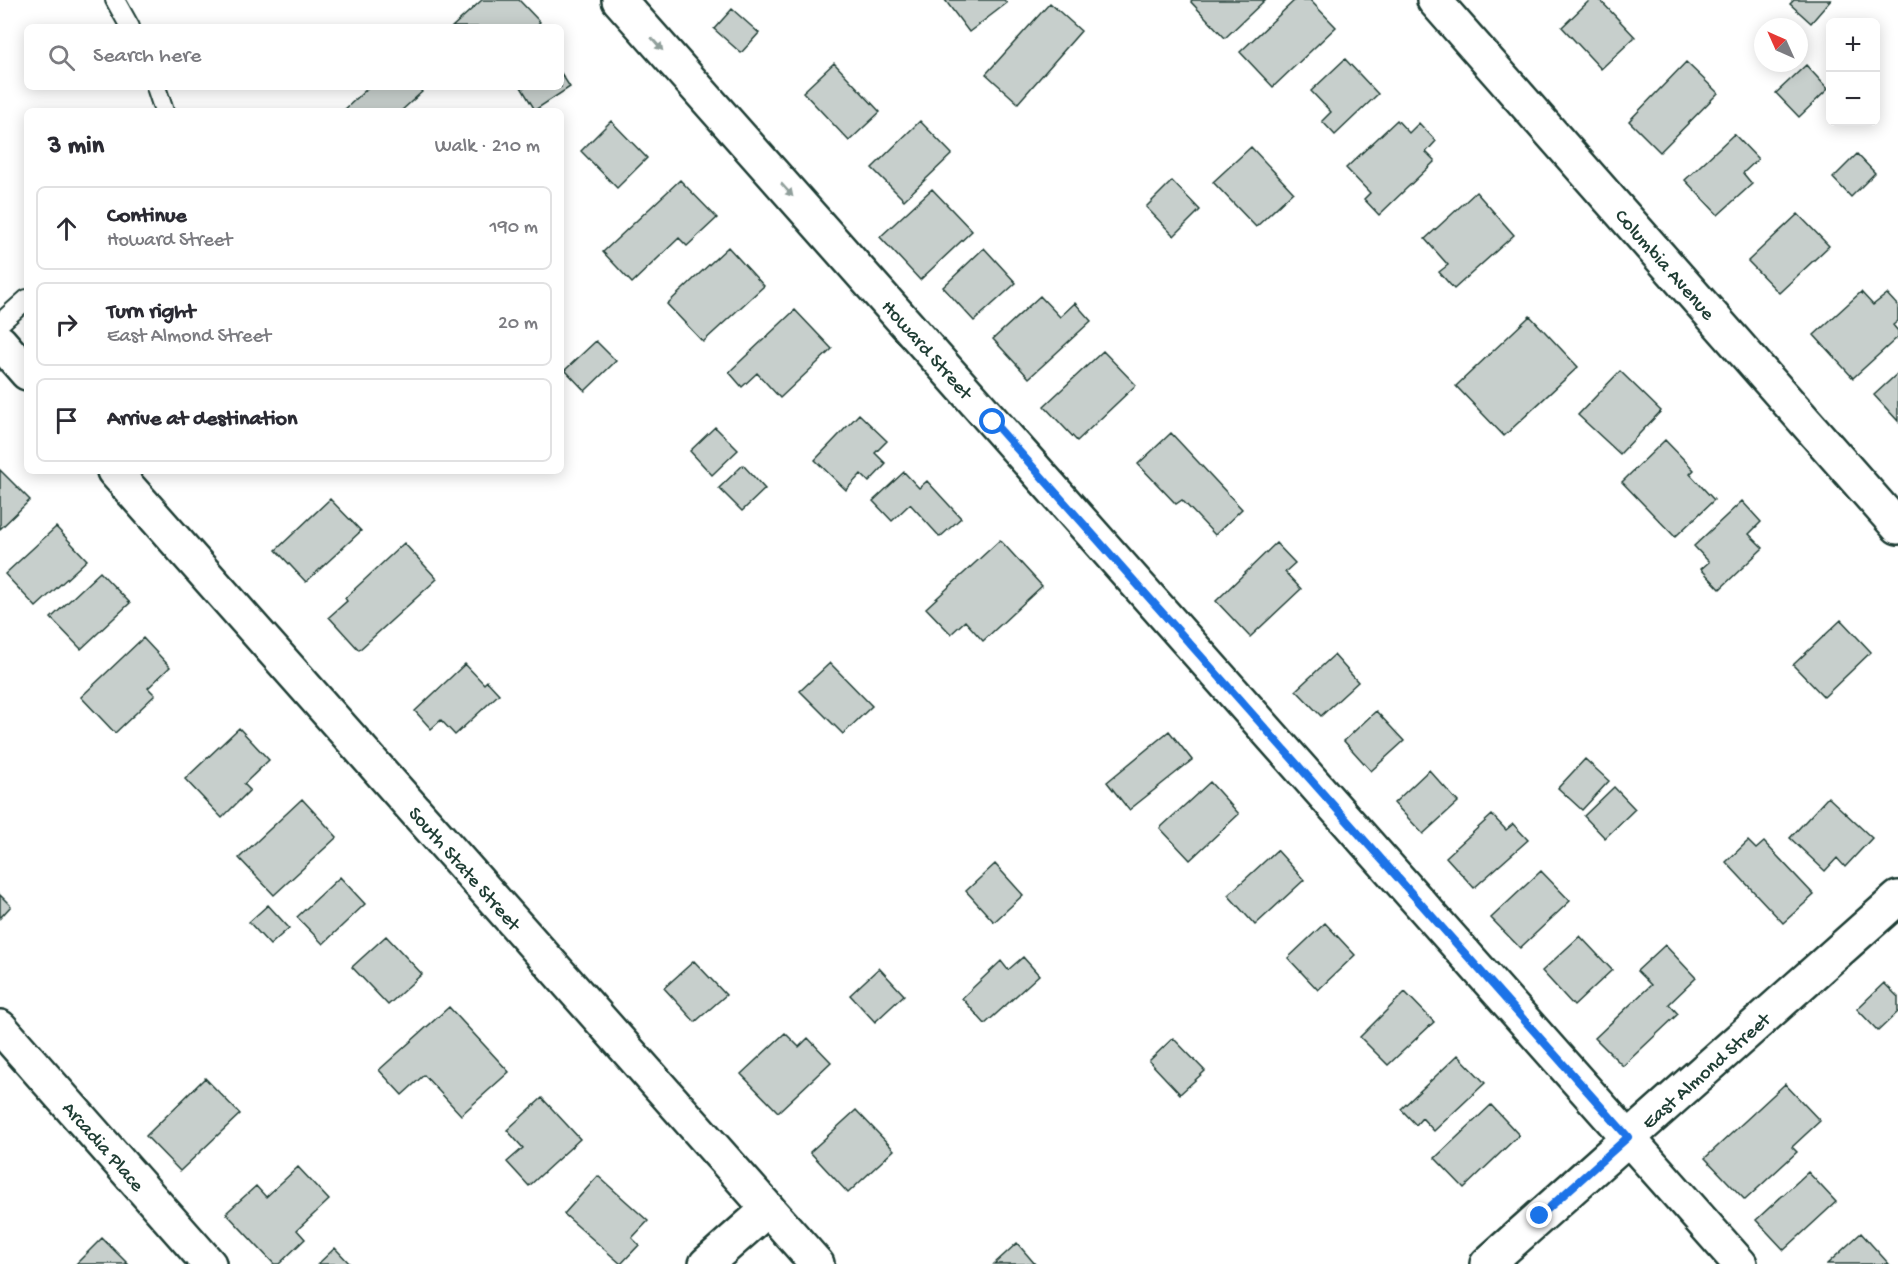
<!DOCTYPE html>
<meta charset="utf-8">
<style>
:root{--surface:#fff;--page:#f2f2f3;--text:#2b2b33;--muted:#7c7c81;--line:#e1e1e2}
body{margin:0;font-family:"Gochi Hand",sans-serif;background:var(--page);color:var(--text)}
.controls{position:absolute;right:18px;top:18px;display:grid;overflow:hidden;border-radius:9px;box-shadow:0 3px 15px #0003}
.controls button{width:54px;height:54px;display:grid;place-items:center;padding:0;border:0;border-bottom:2px solid var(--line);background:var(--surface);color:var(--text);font:30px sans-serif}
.compass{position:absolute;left:1754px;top:18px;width:54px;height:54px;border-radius:50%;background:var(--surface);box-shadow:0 3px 15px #0003;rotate:315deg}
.stop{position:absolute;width:18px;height:18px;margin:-14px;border:4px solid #1a73e8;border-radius:50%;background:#fff}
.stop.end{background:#1a73e8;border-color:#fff;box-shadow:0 2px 6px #0008}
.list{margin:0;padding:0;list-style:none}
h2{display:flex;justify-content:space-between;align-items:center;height:78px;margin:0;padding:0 24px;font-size:26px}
h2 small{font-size:20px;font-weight:400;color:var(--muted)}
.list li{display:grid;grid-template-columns:39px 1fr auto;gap:18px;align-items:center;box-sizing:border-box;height:84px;margin:0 12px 12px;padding:0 12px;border:2px solid var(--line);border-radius:9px}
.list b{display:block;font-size:22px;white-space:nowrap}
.list p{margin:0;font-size:20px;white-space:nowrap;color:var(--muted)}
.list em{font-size:20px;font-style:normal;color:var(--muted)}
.icon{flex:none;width:33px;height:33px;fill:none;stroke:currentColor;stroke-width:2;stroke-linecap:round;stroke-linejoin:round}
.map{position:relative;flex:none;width:1898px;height:1264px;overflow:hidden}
.search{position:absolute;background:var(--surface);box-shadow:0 3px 15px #0003;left:24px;top:24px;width:540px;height:66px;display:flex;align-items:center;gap:15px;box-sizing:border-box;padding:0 21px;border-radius:9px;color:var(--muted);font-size:22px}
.panel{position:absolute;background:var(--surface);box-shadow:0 3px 15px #0003;left:24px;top:108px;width:540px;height:366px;border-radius:9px}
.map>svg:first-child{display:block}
.building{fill:#c7cfcc;stroke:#1f3d34;stroke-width:1.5}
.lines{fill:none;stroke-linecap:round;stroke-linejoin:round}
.service-casing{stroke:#1f3d34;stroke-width:22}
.minor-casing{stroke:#1f3d34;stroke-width:38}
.service{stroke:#fff;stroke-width:18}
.minor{stroke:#fff;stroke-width:33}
.oneway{fill:#8f9e9a}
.route{stroke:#1a73e8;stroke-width:8}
.labels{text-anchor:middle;stroke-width:4.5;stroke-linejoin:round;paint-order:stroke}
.street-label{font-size:20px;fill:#1f3d34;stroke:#fff}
</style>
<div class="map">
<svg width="1898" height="1264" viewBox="0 0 1898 1264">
<rect width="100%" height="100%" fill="#fff"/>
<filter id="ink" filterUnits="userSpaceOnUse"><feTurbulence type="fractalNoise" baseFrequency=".0167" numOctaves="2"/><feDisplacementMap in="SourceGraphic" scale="12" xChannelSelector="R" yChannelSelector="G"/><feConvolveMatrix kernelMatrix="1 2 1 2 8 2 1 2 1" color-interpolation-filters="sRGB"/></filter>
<g filter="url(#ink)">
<path class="building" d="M482,0H519L540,22L535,27H452Z
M945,0H1004L1007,3L969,32Z
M1192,0H1265L1225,38L1191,2Z
M1295,0H1310L1336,27L1273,87L1240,52Z
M1590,0H1600L1635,37L1601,69L1562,27Z
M1794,0H1831L1811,23L1790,4Z
M1050,3L1081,31L1018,103L986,74Z
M732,9L759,33L741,53L714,29Z
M1345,59L1378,94L1335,135L1322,121L1331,112L1311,91Z
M1686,62L1718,93L1660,152L1629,121Z
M834,63L880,112L849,141L803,92Z
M1806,65L1828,89L1799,117L1776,93Z
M561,73L570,87L535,110L521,87H561Z
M369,87H418L422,92L401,111H343Z
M1397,120L1409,133L1419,123L1436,141L1426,152L1435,161L1379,215L1364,199L1370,193L1346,168Z
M611,121L647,158L617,188L581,151Z
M920,121L952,154L904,200L872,168Z
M1734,134L1758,159L1743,173L1752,184L1718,215L1685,180Z
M1251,147L1293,192L1256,227L1213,182Z
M1857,154L1875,173L1851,197L1833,178Z
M680,180L717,218L687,246L679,238L632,283L603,252Z
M1172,181L1200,210L1174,236L1146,207Z
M932,189L972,231L920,280L880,237Z
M1476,192L1514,235L1454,289L1439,272L1448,265L1425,239Z
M1798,214L1829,246L1779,293L1748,261Z
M728,247L764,286L703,342L667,304Z
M984,248L1016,283L974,321L943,287Z
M1861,292L1873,305L1887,294L1898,306V321L1893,325L1898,331V337L1853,378L1814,335Z
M1040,296L1060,317L1075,303L1091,321L1029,378L993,339Z
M795,310L832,349L780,398L757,373L742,387L729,372Z
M1530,316L1578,367L1504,436L1456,386Z
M596,341L616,361L585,391L565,370Z
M1103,351L1136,385L1077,441L1044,406Z
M1620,371L1661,411L1620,454L1578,415Z
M1898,373V421L1874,395Z
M859,414L887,441L875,453L886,464L869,482L861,474L846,490L815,460Z
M715,427L738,450L712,475L690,451Z
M1171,433L1242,509L1215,535L1182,500L1176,504L1138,464Z
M1665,440L1694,470L1690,474L1714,500L1675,537L1622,482Z
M743,465L765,489L742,511L719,488Z
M0,470L30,500L0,529Z
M904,472L919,488L927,481L961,518L940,537L910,504L892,521L873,501Z
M330,499L361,531L306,582L276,550Z
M1742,501L1761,522L1749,534L1763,548L1720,589L1701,569L1709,562L1694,546Z
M56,527L87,560L36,607L5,574Z
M1000,540L1042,586L983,641L965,621L951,634L926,608Z
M404,543L437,579L359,650L329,617L347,601L345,598Z
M1276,543L1295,563L1285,572L1301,589L1250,637L1216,601Z
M100,572L130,603L81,649L51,618Z
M1841,620L1871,652L1824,697L1793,665Z
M143,638L170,667L148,688L155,695L115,733L81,697Z
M1334,655L1358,682L1321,716L1296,690Z
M830,663L872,706L843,734L800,691Z
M465,664L484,684L487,681L499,694L455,735L441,720L431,729L415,711Z
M1376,711L1404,741L1371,771L1344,741Z
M239,728L269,760L244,784L250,790L222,818L185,779Z
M1169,731L1192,760L1129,810L1107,782Z
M1585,759L1609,781L1582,810L1558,788Z
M1429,770L1458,802L1423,834L1394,803Z
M1210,782L1239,814L1190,860L1160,828Z
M1614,787L1635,809L1605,838L1584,816Z
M1828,797L1872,838L1845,867L1837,858L1825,871L1790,838Z
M302,799L337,837L274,895L239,858Z
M1492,815L1506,830L1513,824L1528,840L1474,888L1446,857Z
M1748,841L1756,849L1764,842L1814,895L1783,923L1726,862Z
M1277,850L1304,880L1255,925L1228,895Z
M995,864L1023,895L994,922L966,891Z
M1541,871L1570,901L1520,948L1491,918Z
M340,877L365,904L323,944L297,917Z
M0,895L11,906L0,918Z
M268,905L289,928L270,945L249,922Z
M1325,923L1355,955L1318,990L1288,958Z
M386,936L422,974L388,1005L352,967Z
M1580,936L1612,970L1574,1006L1542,971Z
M1665,945L1696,978L1669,1004L1678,1014L1623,1066L1595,1038L1651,985L1637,971Z
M1023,957L1039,975L985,1024L962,998L1001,961L1008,970Z
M694,961L726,995L695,1022L664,988Z
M879,968L904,995L875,1022L850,995Z
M1884,983L1898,997V1012L1878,1031L1857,1009Z
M1405,992L1434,1022L1388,1065L1360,1037Z
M449,1007L509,1072L461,1115L424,1075L402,1095L379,1070Z
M785,1033L799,1047L808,1038L831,1062L778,1112L741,1074Z
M1173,1038L1205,1071L1180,1094L1149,1061Z
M1458,1055L1485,1083L1434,1131L1422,1118L1416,1125L1401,1109Z
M205,1078L240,1114L180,1171L146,1136Z
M1785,1084L1820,1121L1792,1147L1797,1152L1745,1200L1705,1158Z
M542,1098L580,1139L529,1186L507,1162L523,1148L507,1130Z
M1491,1105L1519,1135L1464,1188L1435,1158Z
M856,1110L894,1150L848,1193L810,1152Z
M298,1167L329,1200L297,1230L305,1239L279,1264H274L226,1213L256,1186L266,1197Z
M1808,1172L1836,1202L1784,1250L1756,1220Z
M598,1176L648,1221L632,1238L639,1245L621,1264L564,1214Z
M1861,1233L1889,1264H1827Z
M102,1238L128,1264H76Z
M1017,1243L1035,1264H994Z
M335,1248L350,1264H318Z"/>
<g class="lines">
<g class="service-casing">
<path id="service" d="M115,0L130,27
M156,87L164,111
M0,323L27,299"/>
</g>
<g class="minor-casing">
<g id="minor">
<path id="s1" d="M619,0L1740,1264"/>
<path id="s2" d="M1434,0L1898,527"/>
<path d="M0,342L27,373"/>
<path id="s3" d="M114,471L817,1264"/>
<path id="s4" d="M0,1027L209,1264"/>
<path d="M706,1264L768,1209"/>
<path id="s5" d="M1487,1264L1898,898"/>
</g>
</g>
<use href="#service" class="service"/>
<use href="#minor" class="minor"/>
</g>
<defs><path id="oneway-solid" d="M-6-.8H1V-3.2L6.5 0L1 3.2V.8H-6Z" transform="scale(1.5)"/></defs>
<g class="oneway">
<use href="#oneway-solid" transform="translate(657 44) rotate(49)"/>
<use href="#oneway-solid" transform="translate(787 190) rotate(48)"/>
</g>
</g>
<g class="lines" filter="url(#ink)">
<path class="route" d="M993,422L1628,1137L1540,1216"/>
</g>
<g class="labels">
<g class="street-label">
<text dy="7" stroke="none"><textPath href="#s2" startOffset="351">Columbia Avenue</textPath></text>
<text dy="7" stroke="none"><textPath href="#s1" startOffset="466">Howard Street</textPath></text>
<text dy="7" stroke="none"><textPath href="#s3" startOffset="530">South State Street</textPath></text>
<text dy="7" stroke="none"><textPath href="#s5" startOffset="292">East Almond Street</textPath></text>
<text dy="7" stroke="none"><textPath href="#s4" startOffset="158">Arcadia Place</textPath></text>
</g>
</g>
</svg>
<div class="controls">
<button>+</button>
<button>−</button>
</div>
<svg class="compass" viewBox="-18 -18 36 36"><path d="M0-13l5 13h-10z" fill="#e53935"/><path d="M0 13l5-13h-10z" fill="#7c7c81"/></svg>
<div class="stop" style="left:993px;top:422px"></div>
<div class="stop end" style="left:1540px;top:1216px"></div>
<div class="search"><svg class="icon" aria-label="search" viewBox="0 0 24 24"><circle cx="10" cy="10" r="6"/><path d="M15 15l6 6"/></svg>Search here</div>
<section class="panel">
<h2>3 min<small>Walk · 210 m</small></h2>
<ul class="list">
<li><svg class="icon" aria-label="ahead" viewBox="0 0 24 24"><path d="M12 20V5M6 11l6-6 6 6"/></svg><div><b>Continue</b><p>Howard Street</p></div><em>190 m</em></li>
<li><svg class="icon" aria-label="right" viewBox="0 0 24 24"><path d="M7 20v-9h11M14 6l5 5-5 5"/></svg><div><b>Turn right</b><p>East Almond Street</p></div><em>20 m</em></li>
<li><svg class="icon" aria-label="arrive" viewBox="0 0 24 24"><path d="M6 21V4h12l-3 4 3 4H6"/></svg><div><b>Arrive at destination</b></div></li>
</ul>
</section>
</div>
